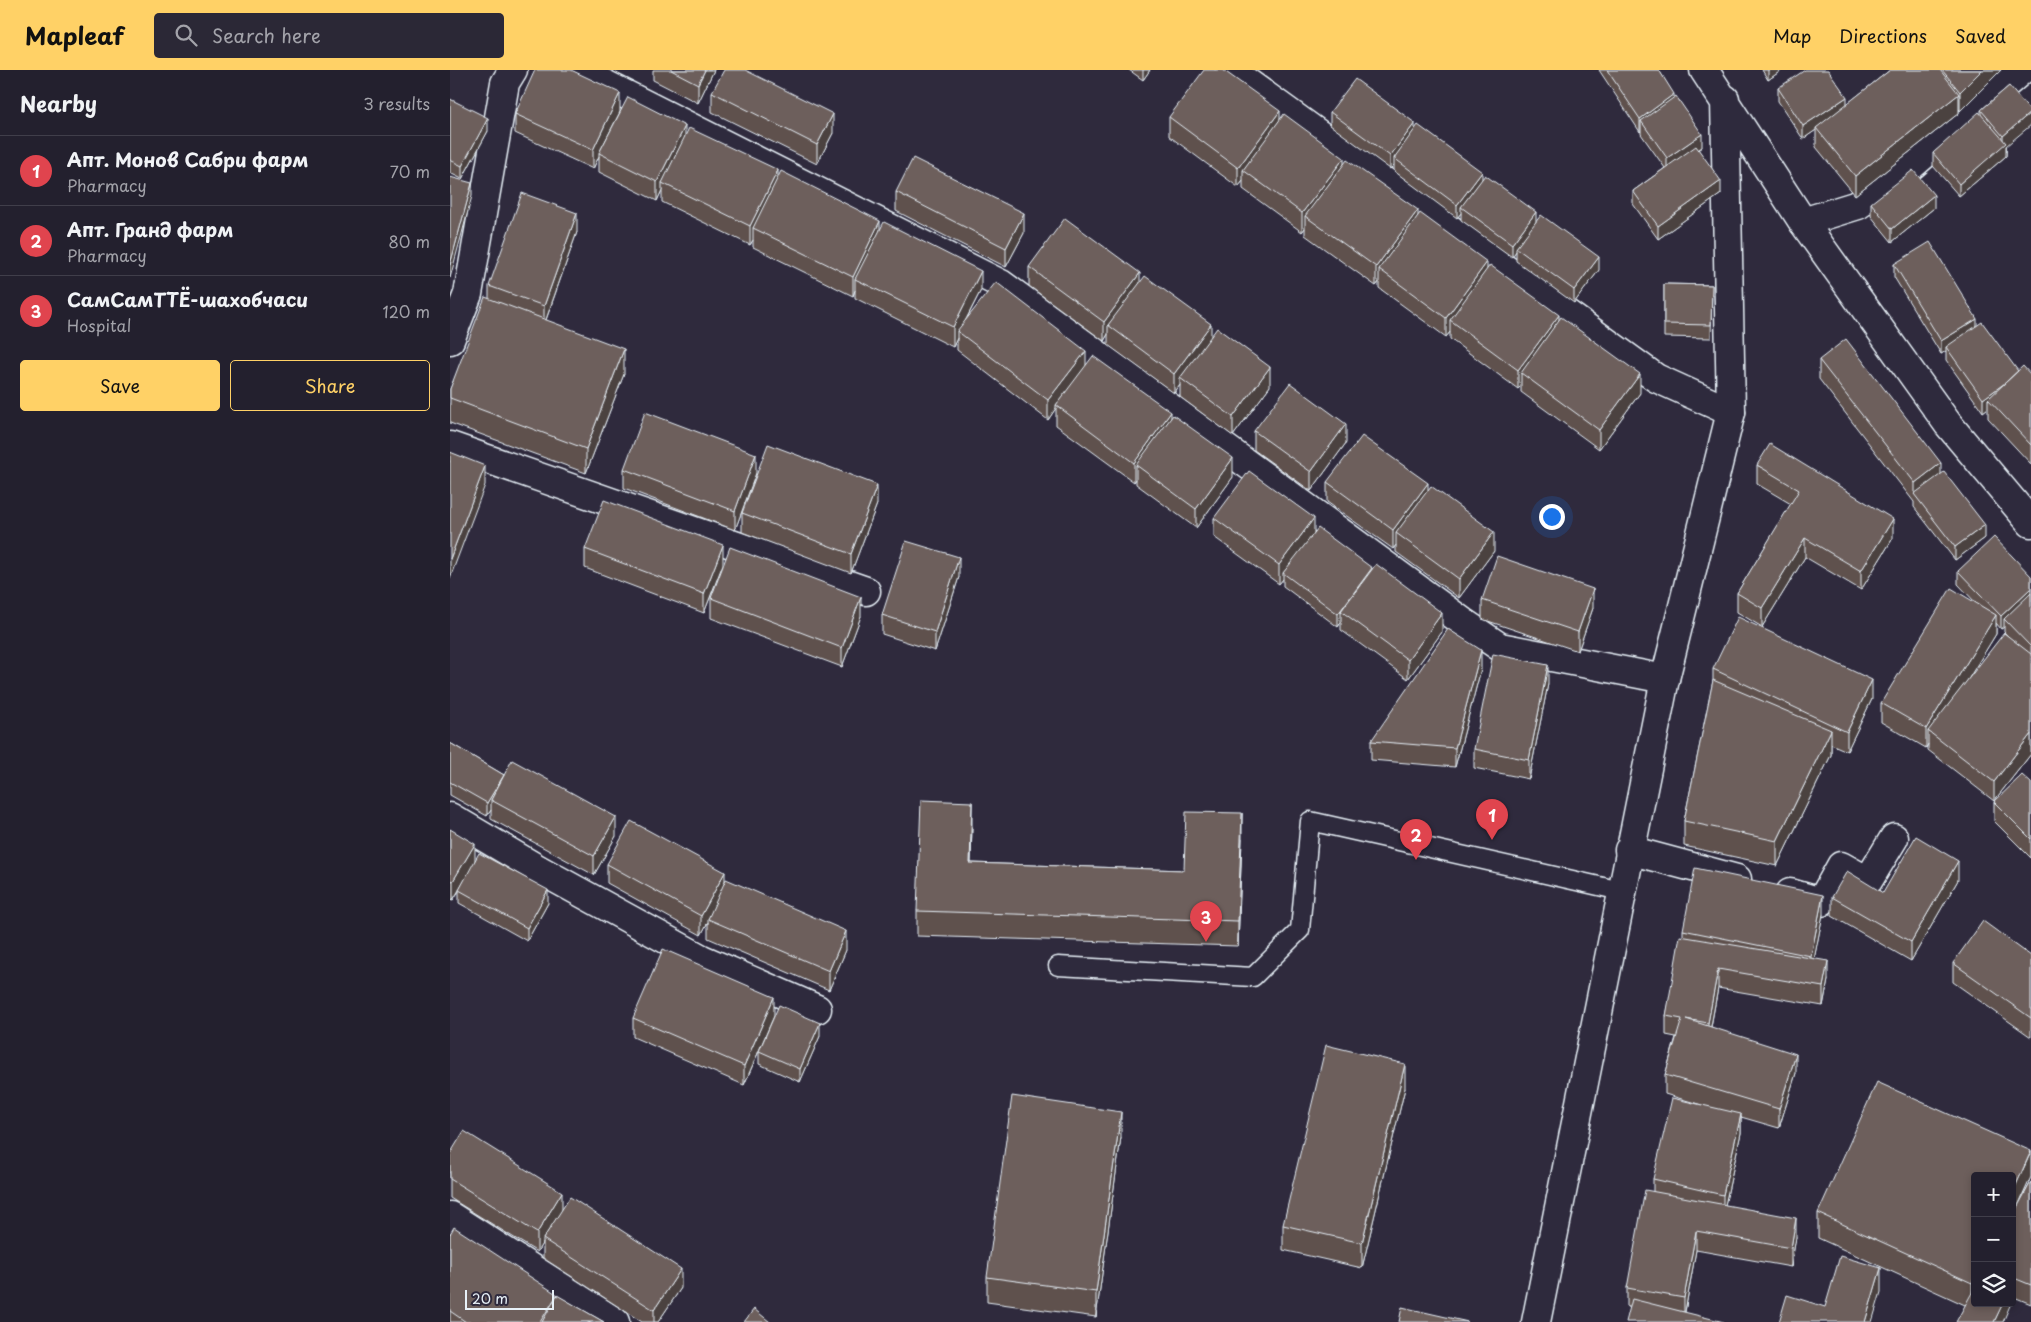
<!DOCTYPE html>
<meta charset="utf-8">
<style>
:root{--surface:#23202e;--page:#2b2836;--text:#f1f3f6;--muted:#a3a3aa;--line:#403e4a;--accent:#ffd166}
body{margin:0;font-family:"Playpen Sans",sans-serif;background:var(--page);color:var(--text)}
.controls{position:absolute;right:15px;bottom:15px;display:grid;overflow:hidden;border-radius:5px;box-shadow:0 2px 8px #0003}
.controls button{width:45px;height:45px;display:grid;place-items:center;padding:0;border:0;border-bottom:1px solid var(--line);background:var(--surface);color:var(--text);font:25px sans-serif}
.scale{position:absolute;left:15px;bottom:12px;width:89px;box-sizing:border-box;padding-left:5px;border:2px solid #e8f1f8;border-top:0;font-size:14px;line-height:18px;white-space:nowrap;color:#e8f1f8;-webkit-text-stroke:4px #2f2a3d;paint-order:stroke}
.you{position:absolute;left:1101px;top:446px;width:18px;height:18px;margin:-12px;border:4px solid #fff;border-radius:50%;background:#1a73e8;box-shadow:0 0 0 8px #1a73e833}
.badge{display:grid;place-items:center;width:32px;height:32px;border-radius:50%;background:var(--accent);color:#fff;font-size:16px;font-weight:700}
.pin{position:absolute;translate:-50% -41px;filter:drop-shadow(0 1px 2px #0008)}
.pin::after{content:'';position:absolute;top:26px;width:18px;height:15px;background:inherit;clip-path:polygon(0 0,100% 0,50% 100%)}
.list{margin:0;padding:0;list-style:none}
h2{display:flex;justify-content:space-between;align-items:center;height:65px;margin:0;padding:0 20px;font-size:21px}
h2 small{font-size:16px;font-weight:400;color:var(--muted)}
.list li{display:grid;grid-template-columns:32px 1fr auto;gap:15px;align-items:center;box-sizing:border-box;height:70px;padding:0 20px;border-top:1px solid var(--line)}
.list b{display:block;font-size:19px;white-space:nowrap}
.list p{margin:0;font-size:16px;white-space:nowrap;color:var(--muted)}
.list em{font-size:16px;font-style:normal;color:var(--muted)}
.actions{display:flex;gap:10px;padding:15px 20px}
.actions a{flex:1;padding:11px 0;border:1px solid var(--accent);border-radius:5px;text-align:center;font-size:18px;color:var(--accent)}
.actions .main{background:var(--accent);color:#111}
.icon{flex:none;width:28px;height:28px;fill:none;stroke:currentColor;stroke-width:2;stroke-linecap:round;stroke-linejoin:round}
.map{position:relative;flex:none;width:1581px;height:1252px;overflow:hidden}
header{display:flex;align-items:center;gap:30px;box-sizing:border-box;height:70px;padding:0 25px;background:var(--accent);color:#111}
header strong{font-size:24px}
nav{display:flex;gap:28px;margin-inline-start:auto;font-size:18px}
.search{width:350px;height:45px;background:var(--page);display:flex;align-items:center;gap:12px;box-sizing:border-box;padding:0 18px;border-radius:5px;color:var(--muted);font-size:19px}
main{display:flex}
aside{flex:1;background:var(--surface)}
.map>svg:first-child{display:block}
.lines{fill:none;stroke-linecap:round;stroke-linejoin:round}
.service-casing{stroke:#e8f1f8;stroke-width:21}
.minor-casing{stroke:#e8f1f8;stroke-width:31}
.secondary-casing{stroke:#e8f1f8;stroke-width:31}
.service{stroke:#2f2a3d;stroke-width:18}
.minor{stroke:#2f2a3d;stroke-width:28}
.secondary{stroke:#2f2a3d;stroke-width:28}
.wall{fill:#5e514e;stroke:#e8f1f8;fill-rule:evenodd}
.shaded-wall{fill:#4c4240;stroke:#e8f1f8}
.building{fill:#6d5e5b;stroke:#e8f1f8}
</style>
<header>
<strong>Mapleaf</strong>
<div class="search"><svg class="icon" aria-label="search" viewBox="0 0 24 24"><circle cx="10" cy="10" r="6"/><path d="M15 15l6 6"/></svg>Search here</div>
<nav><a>Map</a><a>Directions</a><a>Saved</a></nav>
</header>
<main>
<aside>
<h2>Nearby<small>3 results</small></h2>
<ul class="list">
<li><span class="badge" style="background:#e0444e">1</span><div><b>Апт. Монов Сабри фарм</b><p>Pharmacy</p></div><em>70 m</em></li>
<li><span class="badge" style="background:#e0444e">2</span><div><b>Апт. Гранд фарм</b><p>Pharmacy</p></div><em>80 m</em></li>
<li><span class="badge" style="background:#e0444e">3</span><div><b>СамСамТТЁ-шахобчаси</b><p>Hospital</p></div><em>120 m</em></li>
</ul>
<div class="actions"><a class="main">Save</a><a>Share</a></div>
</aside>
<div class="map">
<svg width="1581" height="1252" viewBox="0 0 1581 1252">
<rect width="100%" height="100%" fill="#2f2a3d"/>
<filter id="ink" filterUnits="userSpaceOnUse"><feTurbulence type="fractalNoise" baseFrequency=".02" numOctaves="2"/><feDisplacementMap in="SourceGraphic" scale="10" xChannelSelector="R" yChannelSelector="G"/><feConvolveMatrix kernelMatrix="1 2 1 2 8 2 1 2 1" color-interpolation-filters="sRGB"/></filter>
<g filter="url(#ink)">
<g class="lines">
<g class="service-casing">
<path id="service" d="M608,896L803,907L850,860L860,751L1171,821"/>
</g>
<g class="minor-casing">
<path id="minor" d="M127,0L551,214L1013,552L1050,577L1215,609
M780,0L1206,308L1281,342
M1353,152L1408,135L1454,102L1572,0
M0,270L18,224L55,13L63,0
M0,376L416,521
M0,747L88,799L252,889L367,939
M1179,780L1287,809
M1340,823L1371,832L1391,796L1418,811L1444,768
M0,1146L165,1252"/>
</g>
<g class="secondary-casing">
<path id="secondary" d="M1254,0L1353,152L1498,354L1581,453
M1086,1252L1215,609L1281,342L1275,29"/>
</g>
<use href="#service" class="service"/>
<use href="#minor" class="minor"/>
<use href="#secondary" class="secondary"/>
</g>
<path class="wall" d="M203,0H264L248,33L203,10Z
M679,0H700L693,10Z
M1149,0H1209L1224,27L1252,77L1248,79L1271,124L1208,169L1183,134V121L1215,98L1191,64V61L1190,62Z
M1312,0H1332L1318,10Z
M1440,0H1551L1510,41L1509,39V43L1405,125L1366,77V60L1353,69L1328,31V18L1397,34Z
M1559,16L1556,86L1509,126L1483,96V83L1531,45V40Z
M262,22L383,63L367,94L262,42Z
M0,29L38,61L12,109L0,103Z
M170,42L235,65L328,108L430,159L531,220L516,250L636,295L721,348L783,407L746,458L686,414V409L684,412L606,355V338L598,350L507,280V268L503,277L405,228V220L403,226L303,177V170L300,175L212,132V120L207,131L149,102V86L143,99L65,63V44Z
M880,42L965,59L1032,109L1086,152L1149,200L1124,233L1066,191V181L1062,187L1011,150V143L1007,148L944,101V95L940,99L880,55Z
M719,47L830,49L894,94L968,147L1037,199L1109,250L1190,323L1149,379L1071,322V316L1068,319L1000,269V262L996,267L929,218V212L926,216L855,165V158L852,162L793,119V111L788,117L719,66Z
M446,122L574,163L556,197L446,141Z
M1421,133L1484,138L1442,172L1421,146Z
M127,162L96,250L174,304L136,403L0,353V319L39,228V216Z
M1444,194L1527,255L1568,301L1581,305V394L1538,348V338L1533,342L1496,290V281L1491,284L1444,207Z
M579,197L690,213L761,266L820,316L783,366L730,327V315L724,323L658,275V264L654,271L579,216Z
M1214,214L1262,215L1261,268L1214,267Z
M1369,290L1491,404L1535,468L1505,490L1464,437V432L1369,309Z
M804,361L896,373L861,421L804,380Z
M1307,395L1443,468L1411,520L1355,487L1312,557L1287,542V523L1341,434L1307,414Z
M174,399L306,403L285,460L174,418Z
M877,412L978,420L1044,481L1009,528L946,482V475L943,479L877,432Z
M427,434L401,503L292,462V443Z
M764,448L864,463L922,500L992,562L958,609L891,560V552L888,557L833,516V509L829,514L764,467Z
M135,479L273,494L254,543L135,498Z
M1508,501L1581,506V684L1544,731L1478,680V674L1476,678L1431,652V633L1527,534L1508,514ZM1546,553L1551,559L1554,557V562L1559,567L1515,614L1546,564Z
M509,507L485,581L432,564V545Z
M261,528L411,546L392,597L261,548Z
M1032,530L1143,538L1128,581L1032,549Z
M1031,599L1005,697L921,690V671Z
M1263,599L1422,629L1397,681L1381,674V685L1327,796L1234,776V751L1263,611Z
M1098,614L1079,709L1024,698V679Z
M0,673L54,705L166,766L144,805L41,749V740L37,746L0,725Z
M1581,713V788L1544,751V732Z
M522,756L521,793L734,800L792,768L788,876L467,866V841Z
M0,759L25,790L98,833L77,871L9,833V821L3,830L0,829Z
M157,794L275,811L396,880L379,920L258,868V852L251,865L157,813Z
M1508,810L1461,891L1382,846V827L1433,823Z
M1373,844L1364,889L1378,910L1373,936L1268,918L1261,957L1346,1003L1329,1058L1291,1047V1063L1275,1135L1346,1167L1341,1197L1246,1180L1235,1242L1177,1237V1218L1203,1122V1109L1255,1036L1215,1024V1005L1226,967L1216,965V946L1233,867V860Z
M1581,886V967L1503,912V893Z
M324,946L370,966L350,1012L309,994V981L294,1015L183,967V948Z
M955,1018L912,1198L833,1180V1155Z
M671,1067L646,1247L537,1232V1207Z
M1581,1081V1107L1567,1137L1581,1112V1234L1564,1227L1515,1235L1368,1168V1143Z
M0,1084L112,1139L231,1218L208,1252H192L93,1188V1172L87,1182L0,1128Z
M0,1164L108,1226L154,1252H0Z"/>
<path class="shaded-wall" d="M255,0H264L248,33V14Z
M693,0H700L693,10Z
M1318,0H1332L1318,10Z
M1532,0H1551L1510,41V22Z
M170,23V42L149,83V86L143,99V80Z
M1224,24V37L1191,51V61L1190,62V49Z
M1509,24V43L1405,125V106Z
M1397,27V40L1366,58V60L1353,69V56Z
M830,41V60L793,100V111L788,117V98Z
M1581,42V55L1556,76V86L1509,126V114L1553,75V66Z
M383,44V63L367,94V75Z
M38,48V61L12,109V96Z
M965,53V66L944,88V95L940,99V86Z
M235,56V75L212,113V120L207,131V112Z
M1252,64V77L1217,101V88Z
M894,88V107L855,146V158L852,162V143Z
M328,100V119L303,158V170L300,175V156Z
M1032,102V115L1011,137V143L1007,148V135Z
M1271,111V124L1208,169V156Z
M22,113V126L0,208V195Z
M1484,125V138L1442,172V159Z
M968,140V160L929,199V212L926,216V197Z
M1086,142V155L1066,178V181L1062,187V174Z
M127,143V162L94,255V236Z
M574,143V163L556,197V178Z
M430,151V170L405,209V220L403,226V207Z
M1149,187V200L1124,233V220Z
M1037,192V211L1000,250V262L996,267V248Z
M531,201V220L509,263L507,261V268L503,277V257Z
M690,203V222L658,255V264L654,271V252Z
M1109,245V264L1071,303V316L1068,319V300Z
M1527,249V262L1496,277V281L1491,284V271Z
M761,254V273L730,308V315L724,323V304Z
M174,279V304L136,403V379Z
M636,281V300L606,335V338L598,350V330Z
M820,297V316L783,366V347Z
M1569,303L1538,329V338L1533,342V329Z
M1190,304V323L1149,379V360Z
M721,342V361L686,395V409L684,412V393Z
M896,354V373L861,421V402Z
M306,384V403L285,460V441Z
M783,388V407L746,458V439Z
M1491,393V412L1465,425V413Z
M35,396V415L0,508V489Z
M978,413V432L946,463V475L943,479V460Z
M427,415V434L401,503V484Z
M864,448V468L833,503V509L829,514V495Z
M1443,449V468L1411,520V501Z
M1535,455V468L1505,490V477Z
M1044,462V481L1009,528V509Z
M1355,468V487L1312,557V538Z
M273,475V494L254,543V524Z
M509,487V507L485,581V562Z
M922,498V510L891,541V552L888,557V544Z
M1581,518V531L1554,549V557L1551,559V546Z
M1143,519V538L1128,581V562Z
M411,527V546L392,597V578Z
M992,543V562L958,609V590Z
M1546,545V564L1484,665L1478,661V674L1476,678V659Z
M1031,580V599L1005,697V678Z
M1098,595V614L1079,709V690Z
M1422,610V629L1397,681V662Z
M1381,660V685L1327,796V771Z
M1581,664V684L1544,731V712Z
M54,705L41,730V740L37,746V733Z
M522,732V756L520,818V793Z
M792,743V768L788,876V851Z
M166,747V766L144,805V786Z
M25,774V793L3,830V811Z
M1508,791V810L1461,891V872Z
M275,802V821L258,849V852L251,865V846Z
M98,820V833L77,871V858Z
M1373,825V844L1361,905V886Z
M396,861V880L379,920V901Z
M1378,891V910L1373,936V917Z
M1268,899V918L1258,972V953Z
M324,927V946L294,1015V996Z
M370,953V966L350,1012V999Z
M1346,984V1003L1329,1058V1039Z
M955,994V1018L912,1198V1173Z
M671,1042V1067L646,1247V1222Z
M1291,1044V1063L1273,1144V1125Z
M1581,1082V1107L1562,1149V1124Z
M112,1122V1141L93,1169V1172L87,1182V1163Z
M1346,1148V1167L1341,1197V1178Z
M1246,1161V1180L1234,1247V1228Z
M1431,1198V1222L1422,1252H1415Z
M231,1199V1218L208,1252H204V1240Z
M1525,1206V1231L1522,1238V1213Z
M1564,1208V1227L1562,1231V1212Z
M1553,1233H1561L1553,1252H1544Z"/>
<path class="building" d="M85,0H121L170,23L143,80L65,44Z
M221,0H255L248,14Z
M274,0H295L383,44L367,75L262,22Z
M754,0H773L830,41L788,98L719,47Z
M1157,0H1209L1224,24L1190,49Z
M1355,0H1378L1397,27L1353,56L1328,18Z
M1440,0H1490L1509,24L1405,106L1366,58Z
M1492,0H1532L1510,22Z
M905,9L965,53L940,86L880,42Z
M1559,16L1581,42L1553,66L1531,40Z
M1226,26L1252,64L1217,88L1191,51Z
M178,27L235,56L207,112L149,83Z
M0,29L38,48L12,96L0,90Z
M1529,42L1556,73L1509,114L1483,83Z
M834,44L894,88L852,143L793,100Z
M968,55L1032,102L1007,135L944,88Z
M239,58L328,100L300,156L212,113Z
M1246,76L1271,111L1208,156L1183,121Z
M463,88L574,143L556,178L446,122Z
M897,90L968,140L926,197L855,146Z
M1463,100L1484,125L1442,159L1421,133Z
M331,101L430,151L403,207L303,158Z
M1035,105L1086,142L1062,174L1011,137Z
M0,107L22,113L0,195Z
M72,123L127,143L94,236L39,216Z
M970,143L1037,192L996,248L929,199Z
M1091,145L1149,187L1124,220L1066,178Z
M615,148L690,203L654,252L579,197Z
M434,152L531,201L503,257L405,209Z
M1480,172L1527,249L1491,271L1444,194Z
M1040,195L1109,245L1068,300L1000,250Z
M695,206L761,254L724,304L658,255Z
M546,212L636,281L598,330L507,261Z
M1214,214L1262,215L1261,255L1214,254Z
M35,227L174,279L136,379L0,328V319Z
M1111,247L1190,304L1149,360L1071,303Z
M1532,252L1568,301L1555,313L1533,329L1496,277Z
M767,258L820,297L783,347L730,308Z
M1396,269L1491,393L1465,413L1369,290Z
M643,286L721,342L684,393L606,335Z
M1573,296L1581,305V375L1538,329Z
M840,313L896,354L861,402L804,361Z
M195,342L306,384L285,441L174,399Z
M723,345L783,388L746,439L686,395Z
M912,366L978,413L943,460L877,412Z
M318,374L427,415L401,484L292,443Z
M1320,374L1443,449L1411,501L1355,468L1312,538L1287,523L1349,420L1307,395Z
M0,382L35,396L0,489Z
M799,401L864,448L829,495L764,448Z
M1494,402L1535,455L1505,477L1464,424Z
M981,416L1044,462L1009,509L946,463Z
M154,430L273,475L254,524L135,479Z
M868,458L922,498L888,544L833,503Z
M1544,467L1581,506V518L1551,546L1508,501Z
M456,471L509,487L485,562L432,545Z
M280,477L411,527L392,578L261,528Z
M1047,486L1143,519L1128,562L1032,530Z
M926,494L992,543L958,590L891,541Z
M1501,518L1546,545L1476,659L1431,633Z
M1581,523V577L1554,549Z
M1288,547L1422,610L1397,662L1263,599Z
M998,559L1031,580L1005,678L921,671Z
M1554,563L1581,584V664L1544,712L1478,661Z
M1043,584L1098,595L1079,690L1024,679Z
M1263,610L1381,660L1327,771L1234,751Z
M0,673L54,705L37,733L0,712Z
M62,690L166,747L144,786L41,730Z
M1572,705L1581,713V769L1544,732Z
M471,730L522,732L520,793L734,800L736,742L792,743L788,851L467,841Z
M181,751L275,802L251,846L157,794Z
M0,759L25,774L3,811L0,810Z
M1466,766L1508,791L1461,872L1382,827L1397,801L1433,823Z
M29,783L98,820L77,858L9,820Z
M1245,798L1373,825L1361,886L1233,860Z
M276,809L396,861L379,901L258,849Z
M1533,851L1581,886V948L1503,893Z
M1230,866L1378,891L1373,917L1268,899L1258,953L1236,949L1346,984L1329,1039L1215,1005L1232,949L1216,946Z
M213,879L324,927L294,996L183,948Z
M329,935L370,953L350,999L309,981Z
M876,975L955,994L912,1173L833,1155Z
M1427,1012L1581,1081L1562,1124V1106H1525V1206L1522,1213L1368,1143Z
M562,1026L671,1042L646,1222L537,1207Z
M1222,1028L1291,1044L1273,1125L1203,1109Z
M14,1061L112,1122L87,1163L0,1109V1084Z
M1581,1112V1215L1564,1208L1562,1212V1147Z
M1195,1120L1346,1148L1341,1178L1246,1161L1234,1228L1177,1218Z
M120,1127L231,1199L204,1240L93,1169Z
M4,1157L108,1225H107L90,1252H16L0,1241V1164Z
M1390,1186L1431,1198L1415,1252H1329L1337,1225L1375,1237Z
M1525,1217V1233H1553L1544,1252H1506Z
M107,1225L154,1252H92Z
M1182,1229L1274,1252H1176Z
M952,1237L1018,1252H949Z
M304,1239L320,1252H294Z"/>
</g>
</svg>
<div class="controls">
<button>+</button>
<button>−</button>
<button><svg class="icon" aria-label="layers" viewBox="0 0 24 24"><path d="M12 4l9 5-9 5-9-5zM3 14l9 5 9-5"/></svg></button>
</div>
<div class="scale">20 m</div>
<div class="you"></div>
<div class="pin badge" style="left:1042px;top:770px;background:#e0444e">1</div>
<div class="pin badge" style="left:966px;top:790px;background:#e0444e">2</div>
<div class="pin badge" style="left:756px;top:872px;background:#e0444e">3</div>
</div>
</main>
